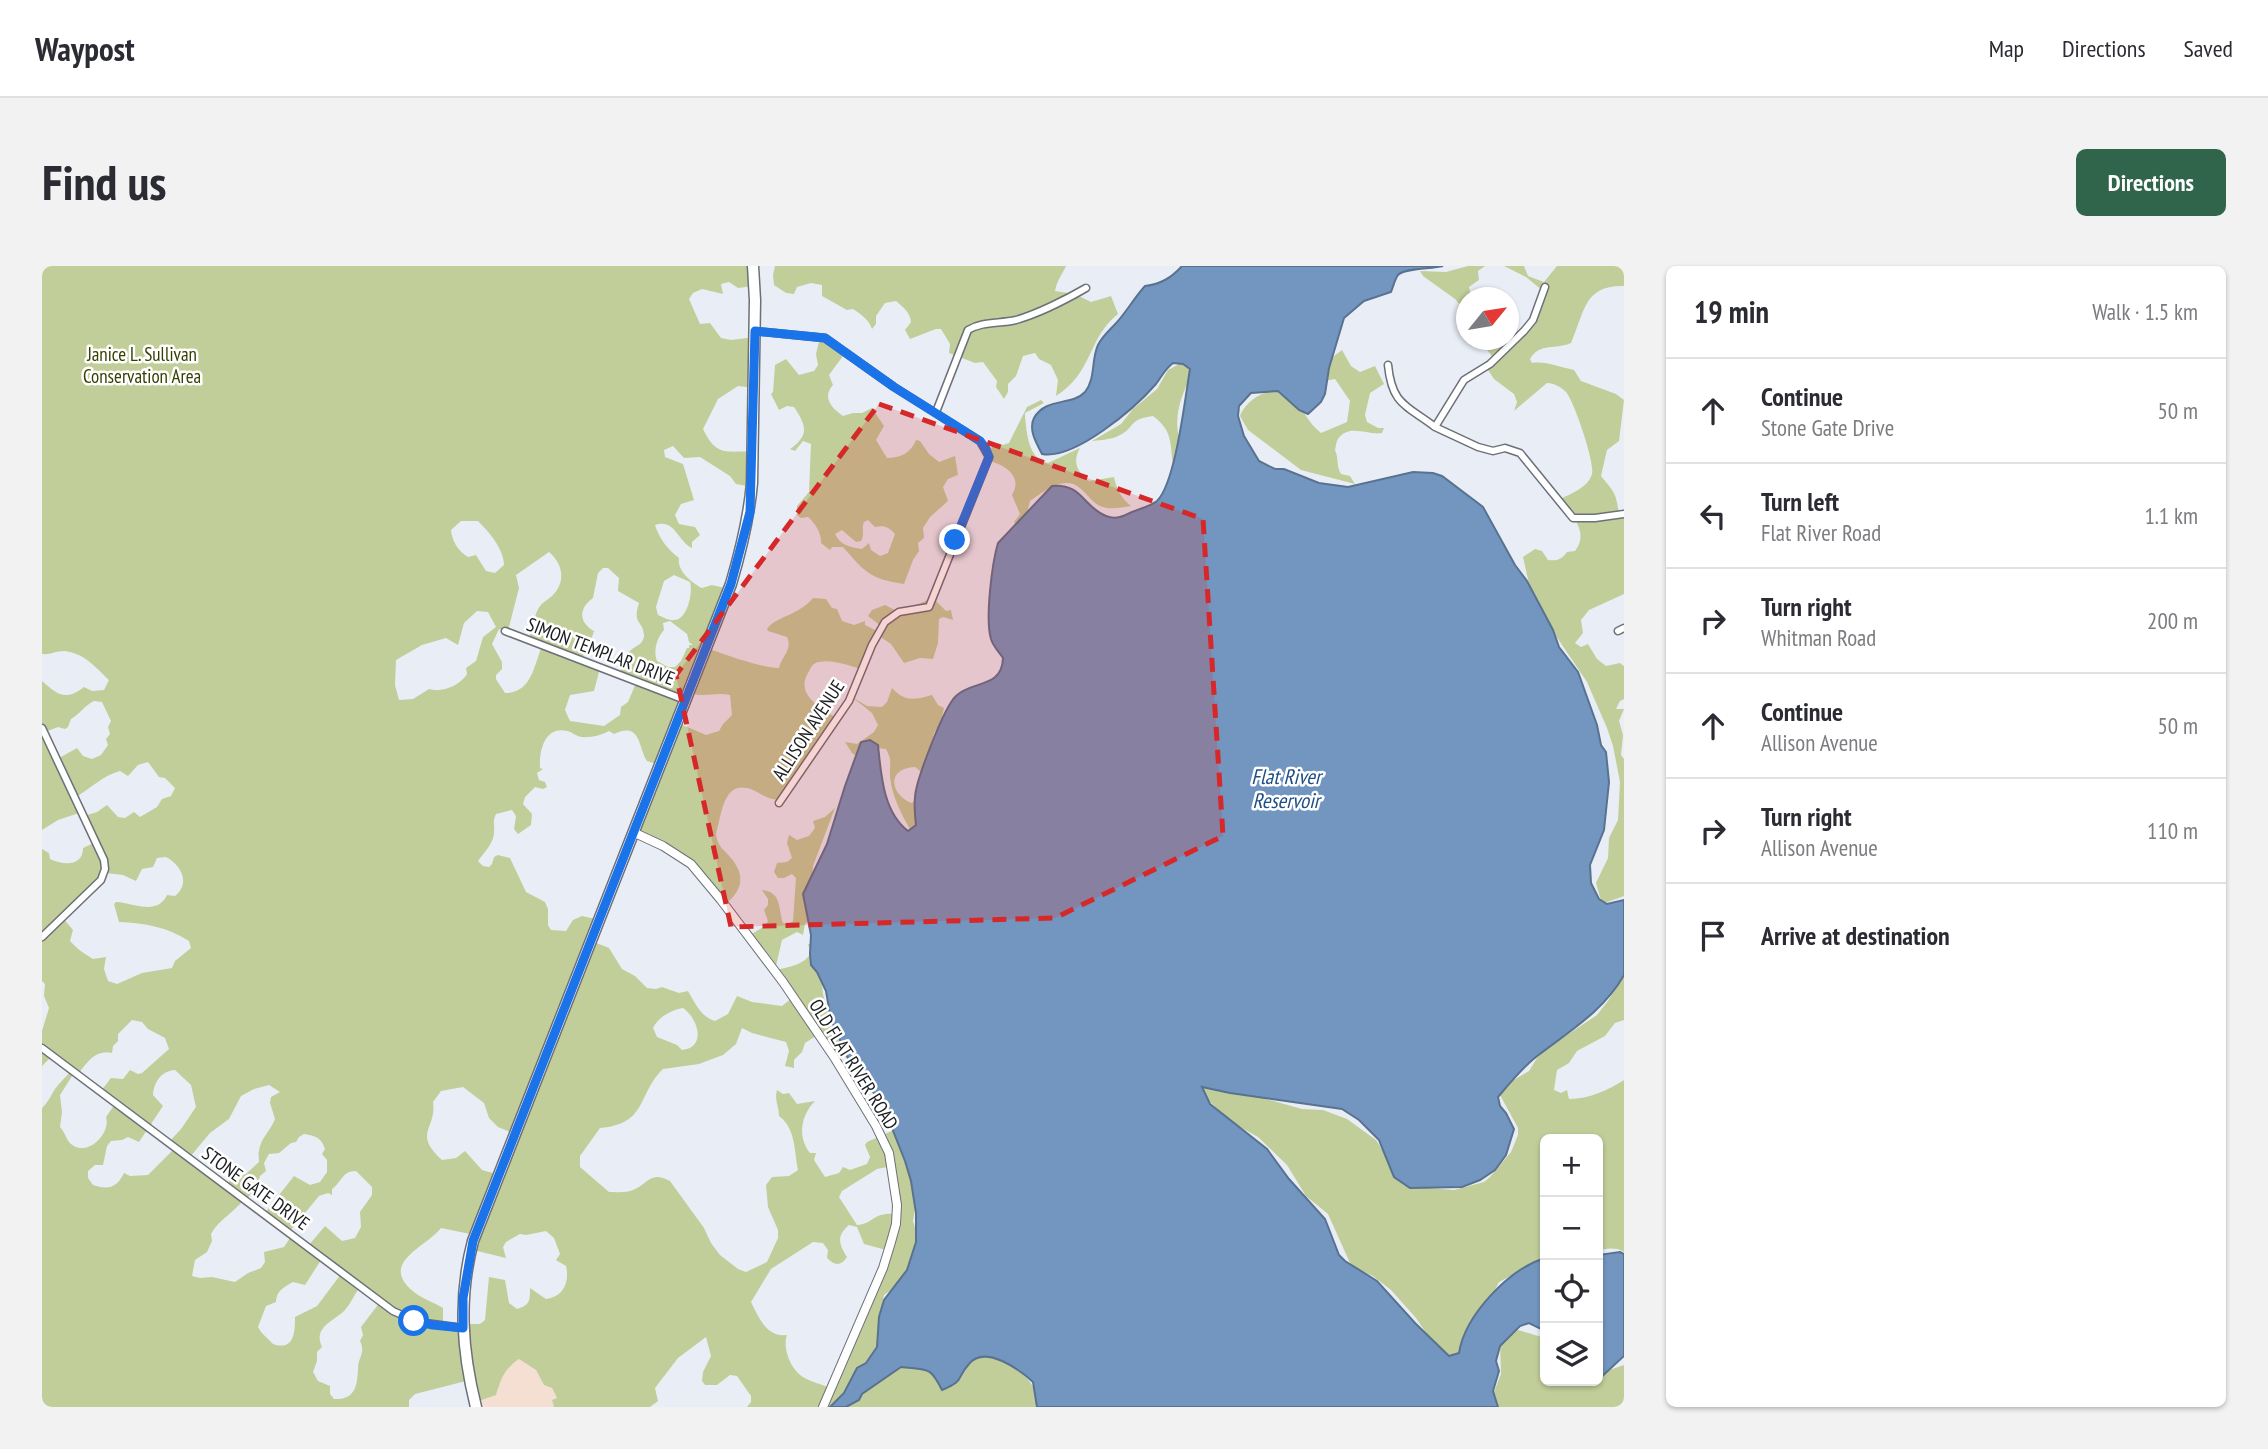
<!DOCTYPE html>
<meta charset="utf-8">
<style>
:root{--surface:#fff;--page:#f2f2f3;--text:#2b2b33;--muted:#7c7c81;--line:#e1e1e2;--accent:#30654b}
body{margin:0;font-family:"PT Sans Narrow",sans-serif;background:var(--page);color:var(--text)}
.controls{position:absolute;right:21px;bottom:21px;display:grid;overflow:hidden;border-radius:10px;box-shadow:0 2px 5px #0004}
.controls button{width:63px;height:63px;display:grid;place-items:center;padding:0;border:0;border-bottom:2px solid var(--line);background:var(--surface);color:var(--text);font:35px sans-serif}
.compass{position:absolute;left:1414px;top:21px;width:63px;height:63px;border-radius:50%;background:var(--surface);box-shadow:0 2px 5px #0004;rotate:60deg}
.stop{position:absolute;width:21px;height:21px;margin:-16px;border:5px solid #1a73e8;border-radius:50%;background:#fff}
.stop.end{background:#1a73e8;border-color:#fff;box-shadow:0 2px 7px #0008}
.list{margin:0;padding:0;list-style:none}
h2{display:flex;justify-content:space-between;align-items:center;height:91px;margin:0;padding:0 28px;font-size:30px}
h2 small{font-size:23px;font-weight:400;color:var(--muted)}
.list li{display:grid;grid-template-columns:46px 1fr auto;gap:21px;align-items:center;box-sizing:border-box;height:105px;padding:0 28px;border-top:2px solid var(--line)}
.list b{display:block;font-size:26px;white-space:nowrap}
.list p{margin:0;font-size:23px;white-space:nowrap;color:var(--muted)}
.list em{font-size:23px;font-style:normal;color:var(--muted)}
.icon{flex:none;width:38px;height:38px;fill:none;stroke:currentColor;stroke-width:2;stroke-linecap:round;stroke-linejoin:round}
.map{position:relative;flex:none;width:1582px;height:1141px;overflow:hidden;border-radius:10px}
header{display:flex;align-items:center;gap:42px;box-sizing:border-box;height:98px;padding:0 35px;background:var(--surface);border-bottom:2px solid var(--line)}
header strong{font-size:33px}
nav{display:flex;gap:38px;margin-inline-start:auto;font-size:24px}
.intro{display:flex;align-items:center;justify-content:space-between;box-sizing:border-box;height:168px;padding:0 42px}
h1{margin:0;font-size:49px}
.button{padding:18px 32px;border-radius:10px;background:var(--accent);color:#fff;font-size:24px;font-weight:700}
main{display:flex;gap:42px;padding:0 42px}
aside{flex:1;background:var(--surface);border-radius:10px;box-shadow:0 2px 5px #0004}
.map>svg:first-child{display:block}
.commercial{fill:#f5dfd2}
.green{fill:#c1ce99;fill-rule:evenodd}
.water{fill:#7396c0;stroke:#597290;stroke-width:2}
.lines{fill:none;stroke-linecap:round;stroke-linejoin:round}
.minor-casing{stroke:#6c7078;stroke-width:9}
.tertiary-casing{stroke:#6c7078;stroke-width:10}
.primary-casing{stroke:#6c7078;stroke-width:13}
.minor{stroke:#fff;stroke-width:6}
.tertiary{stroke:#fff;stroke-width:8}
.primary{stroke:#fff;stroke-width:10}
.route{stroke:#1a73e8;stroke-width:9}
.marked{fill:#d62828;fill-opacity:0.2;stroke:#d62828;stroke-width:5;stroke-dasharray:14 9;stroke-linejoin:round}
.labels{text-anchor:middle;stroke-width:5;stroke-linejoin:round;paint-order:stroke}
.park-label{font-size:19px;fill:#353f00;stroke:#fff}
.street-label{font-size:19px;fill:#1b1d20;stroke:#fff}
.water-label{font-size:21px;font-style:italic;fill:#1e4f84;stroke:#fff}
</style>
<header>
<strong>Waypost</strong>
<nav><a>Map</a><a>Directions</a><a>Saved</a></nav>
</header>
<div class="intro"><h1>Find us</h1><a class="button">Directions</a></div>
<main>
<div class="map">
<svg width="1582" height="1141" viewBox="0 0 1582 1141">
<rect width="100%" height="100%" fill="#e9eef6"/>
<path class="commercial" d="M477,1093L494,1104L502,1119L509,1121L515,1132L510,1134L512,1141H435L434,1136L454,1129L459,1112L466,1100Z"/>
<path class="green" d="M0,0H714L712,20L696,22L687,16L679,18L681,28L660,23L651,27L647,33L658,58L668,57L679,72L689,74L713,71L712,122L696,120L676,133L661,163C675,192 684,184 711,186L710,221L694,218L688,210L658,191L642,192L631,180L622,184L623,191L641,198L652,234L639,238L633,249L637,258L653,261L658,269L650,276V282C636,276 633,252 613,259C617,272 626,284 637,292C635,305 650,317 660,322L670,319L687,323L666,382C679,388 725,403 737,402C739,391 751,384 745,371L726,365L725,363C734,350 756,350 771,332L784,333L790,342L795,343L800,355L812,359L823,355V359L837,366L840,361L826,350L830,344L843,339L857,346L891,332L904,345L909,344L911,354L901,351L897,353L896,377L891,393L878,392L862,397L849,378L837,370L822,404C808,400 791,393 777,396C770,397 769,402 766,407C753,429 779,442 796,453L737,534C726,533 721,529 711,524C681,512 680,548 674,568C676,582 682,583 689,592C704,610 700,624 684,638L658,606L596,567L617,499L605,495C596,481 599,455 572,468L567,465C560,469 548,472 540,471C535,471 530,466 525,465C503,460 497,484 498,502L501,503L495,507L497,514L503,516L505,521L501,523L493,521L483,531L481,538L490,548L489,559L476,568L472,563L474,550L470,544L454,548C450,556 453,558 452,567C452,576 442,587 436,595L441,600L447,601L450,598L452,591L456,589L468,592L484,626L503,636L506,643V659L509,664L524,665L531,654L540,650L558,654L552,676L567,682L580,703L593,710L605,722L614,723L620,721L637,727L646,725C653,737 659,751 673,755L686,748L695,730L710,736L740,740L750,732L708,669L723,660L726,655L722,644L726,639V633L720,624C740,626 736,642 741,657L746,659L751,655L754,612L750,608L742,612H736L732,606L735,597L745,596L750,592L745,577L747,569L755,574L767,570L773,562L771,555L783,551L793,542L771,600L768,654L763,658L761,669L755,666L740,674L733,704C746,701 761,700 769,687L766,678H770L779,709L781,728L790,762L808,794L788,781L777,768L763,777L760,786L752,794V802L743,800L747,785L744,776L710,767L700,762L694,778L681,789L657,798L621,803C595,828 606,858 558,862L538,890V901L567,926C574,926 585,927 591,924C606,918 608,904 628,915L662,962L669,977L678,989L696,1003L704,1006L725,996L736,972V964L726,941L724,919L730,911L747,910L756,904C752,884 754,863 737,850C737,841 732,833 735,824L741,828L747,827L755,838L773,835C759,849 755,871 768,887H774L772,894L783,911L797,907L801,901L808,904L825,898L828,891L823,879L825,876L852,864L861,885L874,938L871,955L877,975L870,1009L842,1029L837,1051L835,1081L823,1097L815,1102L802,1127L788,1141H705L709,1136V1130L695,1110L688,1109L675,1119H663L660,1115L661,1106L669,1090L664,1071L636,1092L613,1122L616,1135L608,1141H512L510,1134L515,1132L510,1122L502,1119L494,1104L477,1093C462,1103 459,1113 454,1129L434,1136L428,1114L373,1128L367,1134V1141H0V842C7,835 8,831 13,823C17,817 24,811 29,805L10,790L0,800V765L7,742L2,730L3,718L0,715V583L7,587L8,593C21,599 41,601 41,582L54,576L42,550L55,546L65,539L76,551L83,552L92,546L98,551L115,541L120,533L129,530L133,522L123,512L117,511L106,496L96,499L86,510L78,505C62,509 49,522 34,531L40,546L16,554L0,564V415C15,428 23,436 42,421L50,425L62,424L67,414C52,400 42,387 22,385C14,385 8,389 0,388ZM419,255H436C447,266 462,283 462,299L453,307L444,305L434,289L426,291C416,285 410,275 409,264ZM507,286C521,298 524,315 511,329C507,333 501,336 498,340C492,348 490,364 487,373L500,380C492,399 490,427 463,427L454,413V409L460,403V396L450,378L457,363L466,365L477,322L474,309ZM561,302H566L577,312L576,325L597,337C590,359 601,354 602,369C602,379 592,380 587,386C583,391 581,401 578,407L594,417L586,436L579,441L578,449L562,460L528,455L523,444L528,429L552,425L558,402L540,394C543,383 549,376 552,365C536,356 537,342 551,332L556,307ZM632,309L648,316C651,325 646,354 632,354C627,355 621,351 616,349L614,341L622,315ZM435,345L446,346L454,361L441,371L434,395L424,402L425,408C418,420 399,427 387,423L371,433L357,434L353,419L354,394L380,379L404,372L416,379L422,357ZM628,355L645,368L647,376L651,379H647V382H645L639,395L633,401H626L615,395C611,384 615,372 622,364L621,357ZM648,427C664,432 673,426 688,429L690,449L681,458L677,465L664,469L636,457ZM52,435L60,436L69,455L66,461L68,468L64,473L66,479L59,489L50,493L41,490L35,482L17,492L3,466L16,461L23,463L26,461L29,453C38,448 42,440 52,435ZM124,591C139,599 149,617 133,630L125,629C115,650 92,637 74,636L72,638L77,656C103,657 125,661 147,675L149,682L133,695L130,702L100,707L75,718L66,715L62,703L64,691L51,693C43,688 35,683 28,675L31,664L21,652L64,607L81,609L94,615L100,603L111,601L115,592ZM641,742C656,752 665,782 640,784L635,779L615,771L611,762C616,751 630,744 641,742ZM90,754L100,756L106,763L123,772L127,783L100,807L96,808L88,804L81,813L69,812L59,825L73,838L64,851C69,867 47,889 32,880C24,876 24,867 18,861L20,846L18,829L32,807L36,808C46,796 52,784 70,787L71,780L76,775V768ZM133,804L149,819L154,841L139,863L127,876L132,883L106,909L88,910L82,907C75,922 66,924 51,919L46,912V905L53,899H61L65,880L69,875L80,874L86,871L97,876L121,840L111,829C112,815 120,805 133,804ZM227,819L238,826L229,831L228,837L233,853C229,864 218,873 217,885C216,888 217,892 217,896L204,908L194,907L185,918L148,891L168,867L187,853L199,830L212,823ZM421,821L442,837L447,852L456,861L473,868L458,909L440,904L423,885L414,892L400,894C370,867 395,863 391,836L399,825ZM262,868C273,870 279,871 283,883L280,888L285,894V906L278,916L268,919L252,910L223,947L248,965L277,930L286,927L290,929V923C300,916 300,905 314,905L330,921V929L318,946L319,961L313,972L300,975L283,960L267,979L250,969L242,981L222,986L223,996L219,1002L206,1007L193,1016L170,1011L158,1012L150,1010L153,994L165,986L170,975L169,968C177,953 192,947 202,933H205L216,917L218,910L224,905L222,897L227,888L237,887L249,877L254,876L257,871ZM850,900L854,948C830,946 832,958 815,959L797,931L800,925L835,903ZM807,959L815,961L822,978L844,984L841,1002L788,1122C779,1118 769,1116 761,1111C749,1104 740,1082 745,1069C725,1072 717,1052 709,1036L729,1003L771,976L781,977L786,984L785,992C793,1000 799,1000 805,991C797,978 794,970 807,959ZM399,962L433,969L431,984L464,992L461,981L464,976L478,968L484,969L504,965L512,972L518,988L514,994L524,1000C528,1016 521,1031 504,1033L488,1022C488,1035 488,1039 475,1043L467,1037L463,1014L447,1011L443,1054L438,1058H401V1042C392,1036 380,1033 372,1026C336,997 383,982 399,962ZM281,991L299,1008L275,1040L253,1051C253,1067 252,1085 231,1078C226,1072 220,1069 216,1061L224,1040L234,1036C234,1025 242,1021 251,1016L263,1019ZM318,1020L338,1036L319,1061L321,1069L318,1075C324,1087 316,1091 316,1103C315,1119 314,1134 292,1133L288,1128V1120L276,1115L271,1106L275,1095V1086L280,1081C271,1062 290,1056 302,1045C308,1039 313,1028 318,1020Z
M733,0H1024C1020,9 1015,14 1013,25L1033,28L1049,36L1069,30L1076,48C1046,71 1051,107 1014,130L1016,114L1009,99L997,93L993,87L981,90L974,110L966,118V126L962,133L954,121L955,115L941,96L933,97L907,87L908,78L899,63H894L868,73L863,64L869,56C868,46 861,41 854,35L843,37L834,50V58L830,63C827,54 819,48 811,43L805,44L780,30V19L769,17L755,21L752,28L744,27L732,19L731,9Z
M1426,0H1443L1436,5L1437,14L1427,21L1429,31L1424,32V45L1413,33L1381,10L1378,5L1404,6Z
M1462,0H1482L1486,10L1502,16L1515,0H1582V20C1542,19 1543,45 1529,77C1514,84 1498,76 1488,93L1490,97C1504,95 1517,101 1532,104L1539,115L1574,128L1582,134L1577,175L1565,184L1559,210C1572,226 1574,226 1577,248H1582V328L1547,344L1539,354L1541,367L1533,377L1539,381L1546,378L1555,393L1564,400L1578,397L1582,400V433L1578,435L1574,443H1582L1577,455L1581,469L1579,489L1582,493V630L1560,638L1554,617L1566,592L1567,572L1576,554L1578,516L1571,480L1565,462L1545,416L1514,370L1487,318L1481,291L1493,283L1500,285L1506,294C1515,295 1519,294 1525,286L1533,285C1548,266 1529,247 1516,234C1528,228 1546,222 1550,208C1553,197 1532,135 1524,126C1519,121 1512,117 1505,117L1472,145L1475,136L1472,128L1452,113L1444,101L1452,93L1443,81V74H1456L1464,81L1482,66L1501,25L1484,11Z
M778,71L804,86L787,109L791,119C780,131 789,142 801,150L811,147H820L830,142L842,160L834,174L845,192C858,192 869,187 874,174L878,175L887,188L897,196L913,190L916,209L906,213L901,221L906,235L888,251L881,262L882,272L876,277L877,285L871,294L862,318C828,313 823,306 801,281H790L788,284L779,277C780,268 773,257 766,251L759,252L755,249V240L767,226L769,178L761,175L753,185L748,183C768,169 764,159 752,141L745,140L737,144L729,128L731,126L733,99L744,93L757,109L772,105L776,99L774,88ZM826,254L833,261C842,259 847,261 853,268L846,287L838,290L829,284L827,277L820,283C808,281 799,280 793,268L800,264L814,276L819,275C823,268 819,263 822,256Z
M1300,84L1309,100L1318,106L1333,100L1342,118L1328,127L1323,149L1325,156L1336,162H1342L1340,167C1327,170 1307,157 1296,173C1294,176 1294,180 1293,184C1297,192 1294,200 1299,208L1308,210L1313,218L1259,204L1206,164L1198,150C1206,130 1234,116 1252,133C1263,145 1265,156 1279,167L1305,156L1308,135L1293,113L1282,115L1288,93Z
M1139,97L1146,98L1149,110C1137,134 1130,156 1140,181L1131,200C1128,177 1131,165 1111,150C1086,153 1093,162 1078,169C1069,174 1059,174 1050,175L1079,158L1091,143L1115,123L1126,104Z
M999,134L1002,137L983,147V151C985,167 986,193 1006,197L1038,182C1030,196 1035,206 1047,215L1072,211C1075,224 1079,232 1089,240C1081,241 1069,244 1061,241C1051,238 1047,230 1039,223C1023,208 1003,225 988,235L985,247L974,259L972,256L978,248L970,229C981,211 964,199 947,195L945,185L956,177L961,179L967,177L985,141Z
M850,422C863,436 872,434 890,429L896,439L902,442L899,456L892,467L882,508L873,501C845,502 847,527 869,537L878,534L872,570C862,553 850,532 848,511C847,498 851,496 844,483L827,481L814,490L810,487L803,476L815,478L832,466L836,459L830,447L810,431L825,440L840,441L845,436Z
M1582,709V754L1573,757L1563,770L1535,785L1527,797L1515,804L1512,824L1519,827L1525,824L1527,833C1547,833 1566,824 1582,814V986C1576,981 1562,982 1556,985V873H1503V992L1457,1016L1421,1088L1410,1092L1389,1074L1374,1052L1349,1024L1331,1010L1313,1002L1308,997L1286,948L1264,930L1245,899L1216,871L1189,856L1162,830L1155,817L1185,818L1224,833L1260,843L1281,844L1305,853L1334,874L1363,920L1412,924L1442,916L1448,911L1469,886L1476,869V862L1458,829L1470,815L1487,805L1495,792L1507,781L1555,749L1566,735Z
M1476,1064L1503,1072V1115H1556V1108L1582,1099V1141H1457L1452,1126L1459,1108L1458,1078L1462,1071Z
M952,1091C976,1099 994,1116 999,1141H804L817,1134L820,1128L859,1101C888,1104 887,1100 901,1124L919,1113L927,1097L934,1092Z"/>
<path class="water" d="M1140,0H1401C1390,3 1362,2 1356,9C1353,13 1351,21 1349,26L1322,35L1302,52L1287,102L1283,128L1279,136L1266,148L1257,144L1236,125L1209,127L1197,140L1196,150L1202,170L1217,195L1233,203H1242L1277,217L1306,221L1371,206L1391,207L1400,210L1441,241L1473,299L1485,315L1511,364L1517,381L1536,406L1555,459L1559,479L1564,486L1567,516L1562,564L1548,599L1549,617L1557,633L1565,638L1582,634V709C1562,745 1526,766 1494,791C1480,802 1468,817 1456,831L1458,840L1464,847L1472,863L1464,889L1453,904L1438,914L1420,921L1368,922L1352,911L1337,874L1317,854L1300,843L1188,827L1160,821L1168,838L1225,883L1247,913L1283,953L1297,989L1303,995L1335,1015L1373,1057L1407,1090L1417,1087C1423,1049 1467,1003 1503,992V1065L1487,1057L1478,1060L1458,1080L1454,1095L1457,1105L1451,1125L1456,1141H995L991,1116C978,1104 943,1078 927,1098C914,1112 924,1114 900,1124C888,1100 886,1104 859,1101L820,1128L817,1134L804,1141H788L802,1127L815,1102L824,1097L835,1081L837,1051L842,1034L865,1004L874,976V947L869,915L863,895L840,837L809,799L789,754L784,725L775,706L769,699L768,688L769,669L761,628L785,578L803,520L819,476L828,474L836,479C839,508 841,546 866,565L874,559C873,550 872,540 873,531C874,514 902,441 914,430C930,414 960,423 961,392C957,386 951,380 949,373C943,353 950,297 956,277L1010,220C1040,217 1041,241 1064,250C1074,254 1082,250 1090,246C1097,243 1109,240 1115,235C1134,216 1143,132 1148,103L1141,98L1131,97C1123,103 1120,110 1114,118C1093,142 1033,194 1000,188C995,178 986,164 992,152C1004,131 1030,140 1043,126C1054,112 1049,94 1056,79C1061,68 1073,60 1080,50C1088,40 1094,30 1103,20C1119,18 1129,12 1140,0Z
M1578,986L1582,988V1090L1556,1114V989Z"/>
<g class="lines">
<g class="minor-casing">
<path id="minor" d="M713,65L783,72L852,121L938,175L947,191L887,341L857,346L843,356L830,379L807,435L737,537
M1346,99C1350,139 1364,139 1393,161L1422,114L1448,98L1482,65L1491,54L1503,21
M894,146L926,64C941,55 957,58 974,54C995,48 1025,33 1044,22
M1393,161L1436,181L1451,185L1463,182L1478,187L1531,252H1553L1582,248
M463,365L643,434
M1576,365L1582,362
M0,462L62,594L63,603L59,614L0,671
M0,782L351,1045L376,1056L421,1062"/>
</g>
<g class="tertiary-casing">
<path id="tertiary" d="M593,567L621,580L649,598L679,634L741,716L792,791L834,860L847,887L855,939L854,958L849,976L841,1002L781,1141"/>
</g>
<g class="primary-casing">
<path id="primary" d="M434,1141C420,1085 416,1032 431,975L689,318C699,284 707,252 710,217L713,34L711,0"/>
</g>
<use href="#minor" class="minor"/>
<use href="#tertiary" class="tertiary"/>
<use href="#primary" class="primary"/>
</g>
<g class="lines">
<path class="route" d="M372,1055L391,1059L421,1062V1032L431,975L689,318L708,246L713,65L783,72L852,121L938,175L944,183L947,191L913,274"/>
</g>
<path class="marked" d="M837,138L1161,253L1181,570L1013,652L689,661L634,409Z"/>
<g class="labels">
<g class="park-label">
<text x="100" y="95">Janice L. Sullivan<tspan x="100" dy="22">Conservation Area</tspan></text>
</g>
<g class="street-label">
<text transform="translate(559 385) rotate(21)" y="7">SIMON TEMPLAR DRIVE</text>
<text transform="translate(766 464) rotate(-57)" y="7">ALLISON AVENUE</text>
<text transform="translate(812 798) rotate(58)" y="7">OLD FLAT RIVER ROAD</text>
<text transform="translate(214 922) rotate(36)" y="7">STONE GATE DRIVE</text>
</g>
<g class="water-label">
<text x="1244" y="518">Flat River<tspan x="1244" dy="24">Reservoir</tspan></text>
</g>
</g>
</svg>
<div class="controls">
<button>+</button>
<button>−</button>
<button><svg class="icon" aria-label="locate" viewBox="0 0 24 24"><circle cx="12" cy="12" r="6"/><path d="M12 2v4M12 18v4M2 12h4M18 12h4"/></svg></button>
<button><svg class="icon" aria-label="layers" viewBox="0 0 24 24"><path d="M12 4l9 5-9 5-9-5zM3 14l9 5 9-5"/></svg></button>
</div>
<svg class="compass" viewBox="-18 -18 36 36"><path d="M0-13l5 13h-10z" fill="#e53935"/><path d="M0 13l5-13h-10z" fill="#7c7c81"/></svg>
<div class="stop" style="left:372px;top:1055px"></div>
<div class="stop end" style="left:913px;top:274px"></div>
</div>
<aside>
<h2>19 min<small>Walk · 1.5 km</small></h2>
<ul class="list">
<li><svg class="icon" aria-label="ahead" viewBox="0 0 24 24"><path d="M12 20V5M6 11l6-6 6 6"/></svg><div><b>Continue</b><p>Stone Gate Drive</p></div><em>50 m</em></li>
<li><svg class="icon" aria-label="left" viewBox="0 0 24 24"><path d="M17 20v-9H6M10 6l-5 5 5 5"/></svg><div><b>Turn left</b><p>Flat River Road</p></div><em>1.1 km</em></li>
<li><svg class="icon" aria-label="right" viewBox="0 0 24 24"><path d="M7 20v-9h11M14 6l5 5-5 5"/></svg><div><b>Turn right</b><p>Whitman Road</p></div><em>200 m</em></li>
<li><svg class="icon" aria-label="ahead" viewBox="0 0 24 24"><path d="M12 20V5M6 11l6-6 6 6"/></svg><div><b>Continue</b><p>Allison Avenue</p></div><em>50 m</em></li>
<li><svg class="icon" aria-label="right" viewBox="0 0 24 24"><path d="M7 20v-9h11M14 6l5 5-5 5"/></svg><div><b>Turn right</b><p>Allison Avenue</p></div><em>110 m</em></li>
<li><svg class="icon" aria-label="arrive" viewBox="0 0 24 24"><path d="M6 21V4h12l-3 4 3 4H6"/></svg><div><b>Arrive at destination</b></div></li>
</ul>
</aside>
</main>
